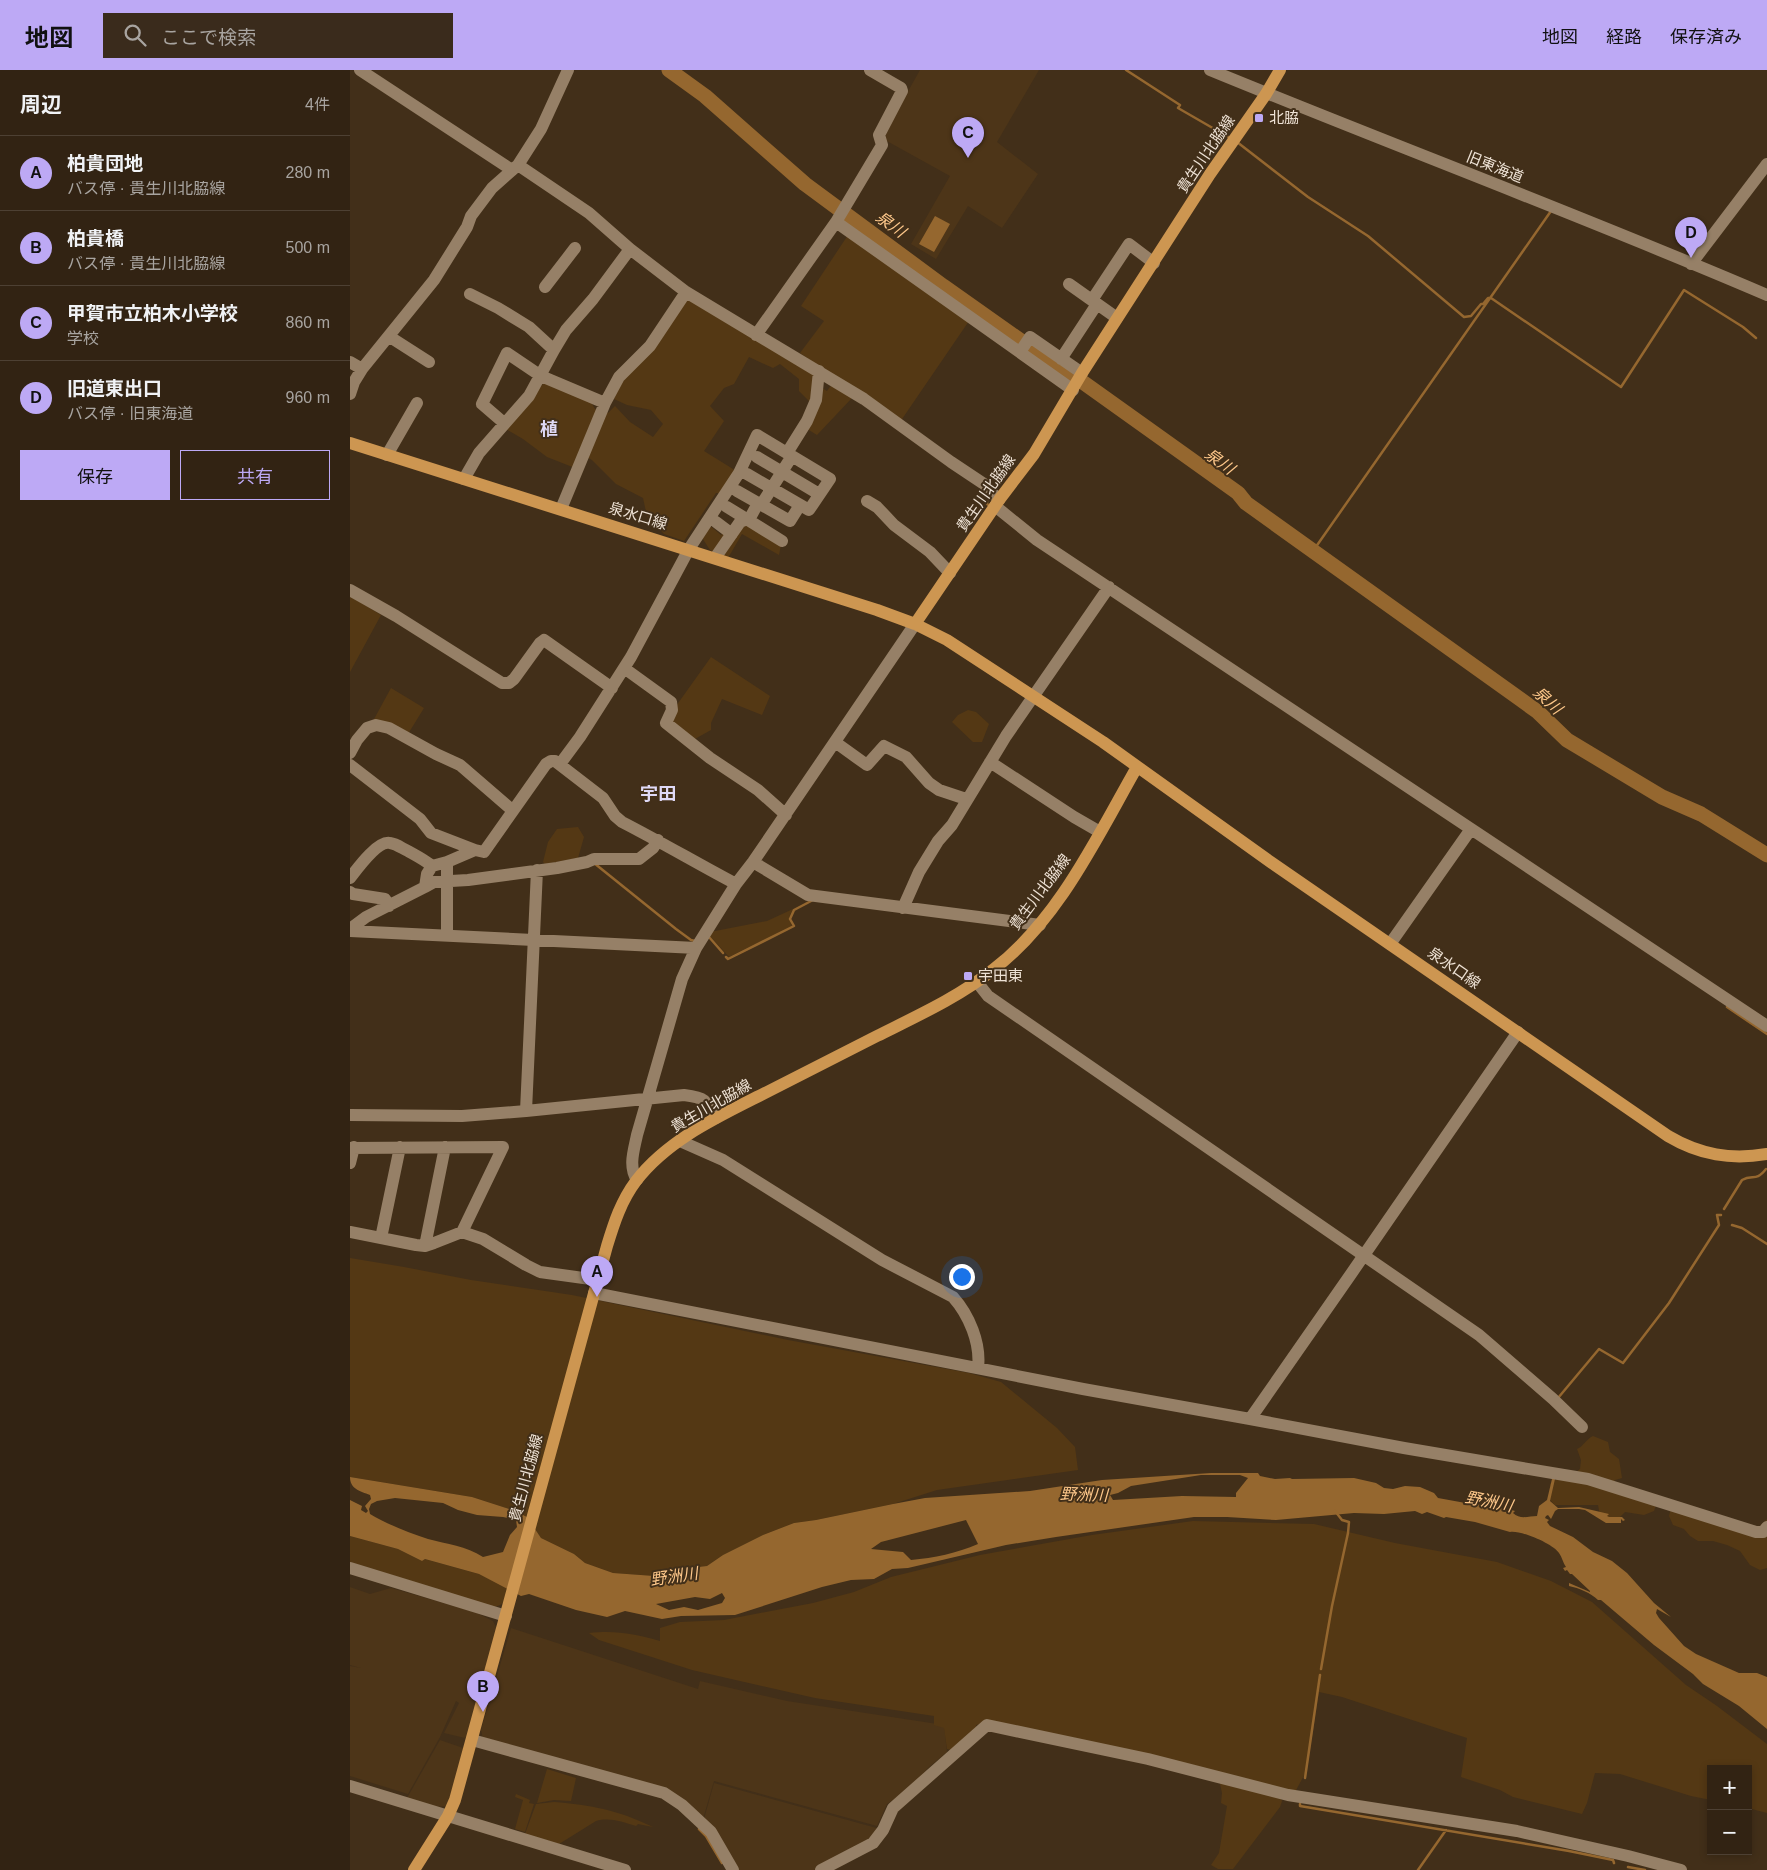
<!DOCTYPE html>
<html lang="ja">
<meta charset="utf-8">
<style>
:root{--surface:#322313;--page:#3a2b1c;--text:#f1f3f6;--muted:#a8a4a0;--line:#4d4033;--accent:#bda9f5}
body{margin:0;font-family:Helvetica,"Noto Sans JP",sans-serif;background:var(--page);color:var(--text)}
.controls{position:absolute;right:15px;bottom:15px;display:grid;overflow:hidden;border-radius:0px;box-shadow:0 2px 8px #0003}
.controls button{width:45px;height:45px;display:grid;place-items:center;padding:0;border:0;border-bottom:1px solid var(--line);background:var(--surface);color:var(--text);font:25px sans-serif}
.you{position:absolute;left:611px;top:1206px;width:18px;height:18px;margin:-12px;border:4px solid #fff;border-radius:50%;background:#1a73e8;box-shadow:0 0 0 8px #1a73e833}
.badge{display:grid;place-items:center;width:32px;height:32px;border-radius:50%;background:var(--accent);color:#111;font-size:16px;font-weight:700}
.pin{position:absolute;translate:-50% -41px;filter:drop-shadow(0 1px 2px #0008)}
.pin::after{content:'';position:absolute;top:26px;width:18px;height:15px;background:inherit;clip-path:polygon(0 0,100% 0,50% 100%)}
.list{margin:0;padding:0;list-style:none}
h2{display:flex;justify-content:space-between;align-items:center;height:65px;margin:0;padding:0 20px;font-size:21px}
h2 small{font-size:16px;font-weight:400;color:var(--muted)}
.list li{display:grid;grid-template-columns:32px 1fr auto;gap:15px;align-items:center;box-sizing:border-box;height:75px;padding:0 20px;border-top:1px solid var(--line)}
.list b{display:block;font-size:19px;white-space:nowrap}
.list p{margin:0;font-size:16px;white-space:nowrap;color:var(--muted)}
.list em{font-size:16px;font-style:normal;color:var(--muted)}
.actions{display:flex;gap:10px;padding:15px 20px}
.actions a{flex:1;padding:11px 0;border:1px solid var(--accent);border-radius:0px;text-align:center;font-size:18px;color:var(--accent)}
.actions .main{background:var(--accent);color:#111}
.icon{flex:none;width:28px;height:28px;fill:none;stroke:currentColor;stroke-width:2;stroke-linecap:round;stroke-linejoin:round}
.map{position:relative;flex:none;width:1417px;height:1800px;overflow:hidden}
header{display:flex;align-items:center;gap:30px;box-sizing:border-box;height:70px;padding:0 25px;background:var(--accent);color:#111}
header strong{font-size:24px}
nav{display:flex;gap:28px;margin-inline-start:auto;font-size:18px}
.search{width:350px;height:45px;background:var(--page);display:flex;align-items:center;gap:12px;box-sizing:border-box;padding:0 18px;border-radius:0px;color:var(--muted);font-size:19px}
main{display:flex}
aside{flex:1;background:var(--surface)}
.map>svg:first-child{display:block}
.built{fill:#4d3518}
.green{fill:#543814}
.water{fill:#95672f;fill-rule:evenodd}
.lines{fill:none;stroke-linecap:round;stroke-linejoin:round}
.stream{stroke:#95672f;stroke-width:2.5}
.river{stroke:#95672f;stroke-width:15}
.minor{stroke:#968067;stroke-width:12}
.major{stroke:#cd9651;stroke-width:12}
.poi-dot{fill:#bda9f5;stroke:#422f19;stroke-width:2}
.labels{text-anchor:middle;stroke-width:4;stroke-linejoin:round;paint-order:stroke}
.poi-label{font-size:15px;fill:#eee2d5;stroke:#422f19;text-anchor:start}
.street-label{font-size:15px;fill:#eee2d5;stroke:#422f19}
.water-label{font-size:16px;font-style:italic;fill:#fdc78a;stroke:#422f19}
.quarter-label{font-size:18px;font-weight:bold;fill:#dfd9f6;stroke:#422f19}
</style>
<header>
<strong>地図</strong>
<div class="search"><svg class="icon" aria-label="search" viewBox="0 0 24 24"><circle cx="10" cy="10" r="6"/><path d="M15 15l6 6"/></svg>ここで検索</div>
<nav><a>地図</a><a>経路</a><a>保存済み</a></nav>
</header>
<main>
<aside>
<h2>周辺<small>4件</small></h2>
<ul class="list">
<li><span class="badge">A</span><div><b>柏貴団地</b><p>バス停 · 貴生川北脇線</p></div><em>280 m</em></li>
<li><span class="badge">B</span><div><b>柏貴橋</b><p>バス停 · 貴生川北脇線</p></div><em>500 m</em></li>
<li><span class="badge">C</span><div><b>甲賀市立柏木小学校</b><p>学校</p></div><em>860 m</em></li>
<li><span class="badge">D</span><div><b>旧道東出口</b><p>バス停 · 旧東海道</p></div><em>960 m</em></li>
</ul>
<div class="actions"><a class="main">保存</a><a>共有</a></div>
</aside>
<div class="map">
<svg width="1417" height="1800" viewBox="0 0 1417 1800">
<rect width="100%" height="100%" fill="#422f19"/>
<path class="built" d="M570,0H689L647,72L688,104L652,158L618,136L586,189L561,174L600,106L535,70L534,64Z
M0,1517L20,1524L41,1518L125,1542L143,1551L148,1561L119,1665L115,1668L94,1663L109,1633L106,1631L90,1667L58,1724L0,1706V1596L11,1598L0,1595Z
M161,1558L348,1619L350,1611L437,1631L594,1655L597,1682L578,1698L559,1719L537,1734L527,1756L364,1711L353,1749L324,1723L133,1669L131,1660Z
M90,1670L116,1679L97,1736L84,1737L57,1728Z
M364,1713L530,1759L527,1766L464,1800H388L354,1749Z"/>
<path class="green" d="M498,165L619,251L550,352L450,283L474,251L451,236Z
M330,223L464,302L465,314L477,321L482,314L502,328L467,365L454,357L460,332L449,321V309L430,294L423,298L399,287L384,314L374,318L360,336L374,351L354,381L391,404L381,424L366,423L334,471L314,464L297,446L293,428L266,414L242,390L229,383L225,398L197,387L173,369L154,358L200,306L237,325L245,339L258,343L265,336L280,352L303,367L313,354L301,340L277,335L264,329L269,318Z
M389,450L431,475L429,485L392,464L378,488L360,480L351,466L358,454L371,465Z
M0,526L31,545L0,602Z
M361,587L420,626L412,645L372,629L361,653V660L343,670L321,651L326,636Z
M41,618L74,638L58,664L23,651Z
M618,640L626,642L639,654L632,672H623L602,652L608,645Z
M228,757L234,767L228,788L195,794L193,792L198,772L207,759Z
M443,839L439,848L442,856L379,887L360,866V862L417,851Z
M0,1188L54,1197L121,1210L222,1225L438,1270L619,1303L651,1312L707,1358L725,1377L728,1400L587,1420L543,1434L466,1450L444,1453L413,1465L373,1485L357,1496L339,1498L333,1508L263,1503L235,1493L224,1484L191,1468L177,1447L165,1441L122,1427L0,1407Z
M1243,1366L1258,1372L1260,1382L1269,1389L1272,1408L1265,1410L1263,1413L1307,1432L1304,1441L1294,1445L1275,1442L1268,1449L1250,1446L1248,1435H1205L1199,1429L1202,1420L1200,1414L1210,1406L1220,1407L1230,1399L1231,1390L1227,1379C1234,1376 1236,1369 1243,1366Z
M1321,1438L1405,1461L1417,1449V1498L1410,1500L1400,1495L1390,1481L1377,1475L1363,1471H1348L1340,1466L1334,1459L1323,1455L1319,1446Z
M843,1451L964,1454L1045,1473L1147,1492L1201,1511L1242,1532L1336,1615L1367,1636L1417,1674V1743L1398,1738V1699H1361V1730L1341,1726L1270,1704L1245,1703L1237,1733L1232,1744L1163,1727L1150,1720L1111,1707L1117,1668L992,1627L969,1622L957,1700L945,1722L929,1724L932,1731L930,1737L883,1799H868L861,1795L869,1783L877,1736L871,1733L872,1723L869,1709L636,1653L626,1655L627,1660L601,1680L597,1679L594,1658L584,1655V1646L465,1628L342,1600L249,1570L239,1563C266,1560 285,1564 310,1571V1558L330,1552L374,1550L463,1533L504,1522L541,1507L630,1485L742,1465Z
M0,1466L48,1479L72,1491L75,1489L129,1504L159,1518C156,1529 155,1535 144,1537L0,1492Z
M197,1699L226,1708L221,1731L204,1730L187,1733Z
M166,1724L180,1730L179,1733L184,1734L175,1762L165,1759L173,1730L165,1727Z
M204,1732C241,1735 268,1740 303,1757L288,1754L286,1756C272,1752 260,1747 246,1751L209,1774L175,1764L186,1734Z"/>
<path class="water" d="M585,146L600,154L584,182L569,174Z
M861,1403H908L910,1406L925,1409L940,1408L942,1409L1004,1408L1026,1413L1034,1418L1043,1419L1055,1416L1070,1417L1084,1423L1088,1428L1121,1434L1148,1436L1165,1441L1163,1443C1170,1450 1179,1446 1187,1446L1189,1436L1197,1430L1202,1409H1205L1200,1431L1208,1438L1229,1437L1259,1444L1257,1446L1259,1447H1272L1275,1450L1273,1451L1271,1449V1453H1256L1235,1440L1229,1439H1208L1205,1441L1201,1449L1198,1445L1196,1446L1195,1448L1199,1450L1197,1452L1200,1456L1223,1467L1243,1482L1262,1491L1277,1503L1304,1533L1321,1547L1307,1539L1306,1543L1309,1548L1334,1576L1346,1584L1389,1603H1407L1417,1607V1659L1389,1636L1353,1614L1343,1604L1304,1575L1251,1530H1248C1241,1523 1229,1518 1219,1516V1513L1240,1522V1521L1222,1504H1220L1217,1500L1215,1501L1213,1498L1216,1497C1213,1493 1212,1487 1209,1483C1203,1474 1171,1460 1160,1462L1125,1452L1096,1447L1094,1448L1077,1442L1072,1444L1065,1441L1034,1444L1004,1443L926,1450L877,1447H844L706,1467L656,1475L558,1498L542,1499L524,1509L501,1510L472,1517L385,1545L331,1546L312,1549L275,1541L257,1547L226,1540L179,1524L171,1526L129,1504L75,1489L72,1491L48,1479L0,1466V1430L12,1436L11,1440L16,1443L18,1441L15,1436L21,1429L20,1425C10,1421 0,1419 0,1407L122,1427L165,1441L177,1447L191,1468L224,1484L235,1493L263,1503L332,1508L339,1498L357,1496L373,1485L413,1465L444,1453L466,1450L543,1434L575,1428L680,1421L752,1410ZM851,1405H890L898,1408L886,1423V1427L832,1426L763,1430L760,1425L768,1423L781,1416ZM45,1428L93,1433L108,1440L127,1445L153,1447L166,1450L167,1457L160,1465L153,1482L133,1487C116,1476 97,1474 78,1469C59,1463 37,1454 20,1444L19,1439L21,1434L27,1431ZM616,1450L628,1474C607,1483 584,1488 561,1490L553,1482L521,1479L531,1472ZM372,1523L375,1528L372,1533L348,1540L334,1537L319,1540L306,1534L345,1527L360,1529Z"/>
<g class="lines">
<path class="stream" d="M776,0L830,35L828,38L880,68
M887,72L958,127L1018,166L1114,247L1121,246L1131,234H1133L1138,228H1141
M1141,228L1271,317L1334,220L1393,257L1406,268
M637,424V434L641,437
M963,481L1201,141
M244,793L326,859L341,870L345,871
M359,867L373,883
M376,887L378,889L444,856L440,849L444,840L463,830
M1377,937L1417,964
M1374,1139L1392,1110C1403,1103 1405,1113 1416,1099
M1382,1155L1392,1158L1417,1174
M1208,1328L1249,1279L1273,1293L1319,1233L1369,1155L1367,1145H1371
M971,1599L982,1536L998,1463L999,1452L992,1450L985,1441
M955,1708L970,1605
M950,1734V1736L1219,1781L1263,1790L1264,1793
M349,1759L356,1766L372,1793
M1278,1797L1295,1800
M1068,1800L1096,1760"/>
<path class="river" d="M319,0L355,26L455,114L593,216L691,285L734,313L888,423L896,433L1170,629L1188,642L1217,670L1312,727L1351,744L1417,785"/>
<path class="minor" d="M10,0L162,100
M860,0C1045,76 1233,146 1417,225
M168,95L239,143L280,179L336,222L514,329L601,392L634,414L649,430
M486,152L723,320
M1341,194L1417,94
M719,214L767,248
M195,217L225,178
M120,224L148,238L179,257L204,280
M742,230L779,174L804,193
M406,265L486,152L532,75L529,65L552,21L551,18L520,0
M40,267L79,292
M670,282L680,267L732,303
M711,289L747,234
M0,292L12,299
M0,324L4,312L12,299L84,210L117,157L121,146L142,118L168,95L191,59L218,0
M154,353L132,334L157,283L191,306L255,333
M437,383L457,351L466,330L469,301
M37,385L67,333
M407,387L469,424
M114,409L129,383L179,326L204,280L216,260L243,229L280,179
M387,421L440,451L450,435
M517,431L527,437L544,455L580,482L600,503
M645,436L687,470L1417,956
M377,437L432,471
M211,439L255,333L269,307L300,276L336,222
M366,452L382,464
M365,488L390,452L400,448L407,435L413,432L442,386
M0,520L46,546L152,613H159L164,609L190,573L194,570L262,618
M274,598L321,632L322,640L316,653L360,688L408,720L436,745
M485,672L517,695L534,676L556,687L579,713L589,720L616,729
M0,683L7,670L17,658L26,655L39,658L86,684L110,695L162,740
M640,692L724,747L750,762
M210,694L230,667L281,587L339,479L389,403L407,365L480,409L459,440L397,404
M0,695L70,749L81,763L125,780L134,782L196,694L201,691H205L253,728L265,746L272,752C311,772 348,794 386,814
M403,792L458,825L690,855
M0,808C7,799 28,770 40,773C47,774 53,779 58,781C67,786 75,790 82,796
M75,817L84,812L118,810L207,798L237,792L244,789H289L303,778L308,770
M0,822L3,824L35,829L39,836
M553,838L569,802L588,771L602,755L656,666L759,517
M0,859L16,847L75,817L77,804L82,796L97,792L125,780
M0,861L346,878
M97,865V792
M1040,874L1121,759
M627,912L638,926L1129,1265L1203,1329L1232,1357
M176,1041L187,800
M0,1045L112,1046L176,1041L334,1025C355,1028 356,1029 366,1048
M330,1071L373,1090L532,1190L603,1227C619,1245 631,1273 628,1298
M0,1078L153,1077L112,1162L84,1173L75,1176L66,1175L0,1162
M0,1093L4,1077
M287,1110C278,1096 284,1080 287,1065L332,909L346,878L386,814L403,792L565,554
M112,1162L133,1169L176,1195L190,1202L248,1210
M31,1168L50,1077
M75,1176L95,1077
M244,1223L733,1319L900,1349L1001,1204L1168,962
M900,1349L1054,1378L1238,1409L1406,1462H1413L1417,1457
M0,1498L156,1546
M122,1670L314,1723L332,1735L361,1762L383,1800
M0,1716L275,1800
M471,1800L523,1773L533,1760L543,1738L637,1655L798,1689L938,1725L1167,1761L1278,1786L1331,1800"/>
<path class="major" d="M0,373L527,540L565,554L597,570L753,672L922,793L1318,1066C1350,1085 1381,1090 1417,1084
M565,554L649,430L684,384L732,303L860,104L916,24L930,0
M64,1800L98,1746L105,1730L257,1176C264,1153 271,1131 286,1111C319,1068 372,1045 419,1021C455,1003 491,984 527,966C567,946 609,927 644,899C709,849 747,767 787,697"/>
</g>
<g class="poi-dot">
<rect x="904" y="43" width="10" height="10" rx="2.5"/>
<rect x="613" y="901" width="10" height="10" rx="2.5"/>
</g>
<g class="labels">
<g class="poi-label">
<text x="919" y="53">北脇</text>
<text x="628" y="911">宇田東</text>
</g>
<g class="street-label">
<text transform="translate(856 84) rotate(-56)" y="5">貴生川北脇線</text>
<text transform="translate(1145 97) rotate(22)" y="5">旧東海道</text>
<text transform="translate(636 423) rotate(-55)" y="5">貴生川北脇線</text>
<text transform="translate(288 446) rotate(17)" y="5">泉水口線</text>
<text transform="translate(690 822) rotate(-53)" y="5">貴生川北脇線</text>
<text transform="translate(1104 898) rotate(35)" y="5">泉水口線</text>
<text transform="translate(361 1036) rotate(-30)" y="5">貴生川北脇線</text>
<text transform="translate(176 1408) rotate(-75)" y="5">貴生川北脇線</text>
</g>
<g class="water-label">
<text transform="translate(541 154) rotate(36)" y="6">泉川</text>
<text transform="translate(870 391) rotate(36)" y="6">泉川</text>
<text transform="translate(1198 630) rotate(42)" y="6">泉川</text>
<text transform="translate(734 1424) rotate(2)" y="6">野洲川</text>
<text transform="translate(1139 1431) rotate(11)" y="6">野洲川</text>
<text transform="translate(324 1506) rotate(-8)" y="6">野洲川</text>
</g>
<g class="quarter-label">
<text x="199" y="365">植</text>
<text x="308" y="730">宇田</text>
</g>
</g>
</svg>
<div class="controls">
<button>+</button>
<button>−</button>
</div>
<div class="you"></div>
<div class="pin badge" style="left:247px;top:1227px">A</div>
<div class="pin badge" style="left:133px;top:1642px">B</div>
<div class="pin badge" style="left:618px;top:88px">C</div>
<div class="pin badge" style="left:1341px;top:188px">D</div>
</div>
</main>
